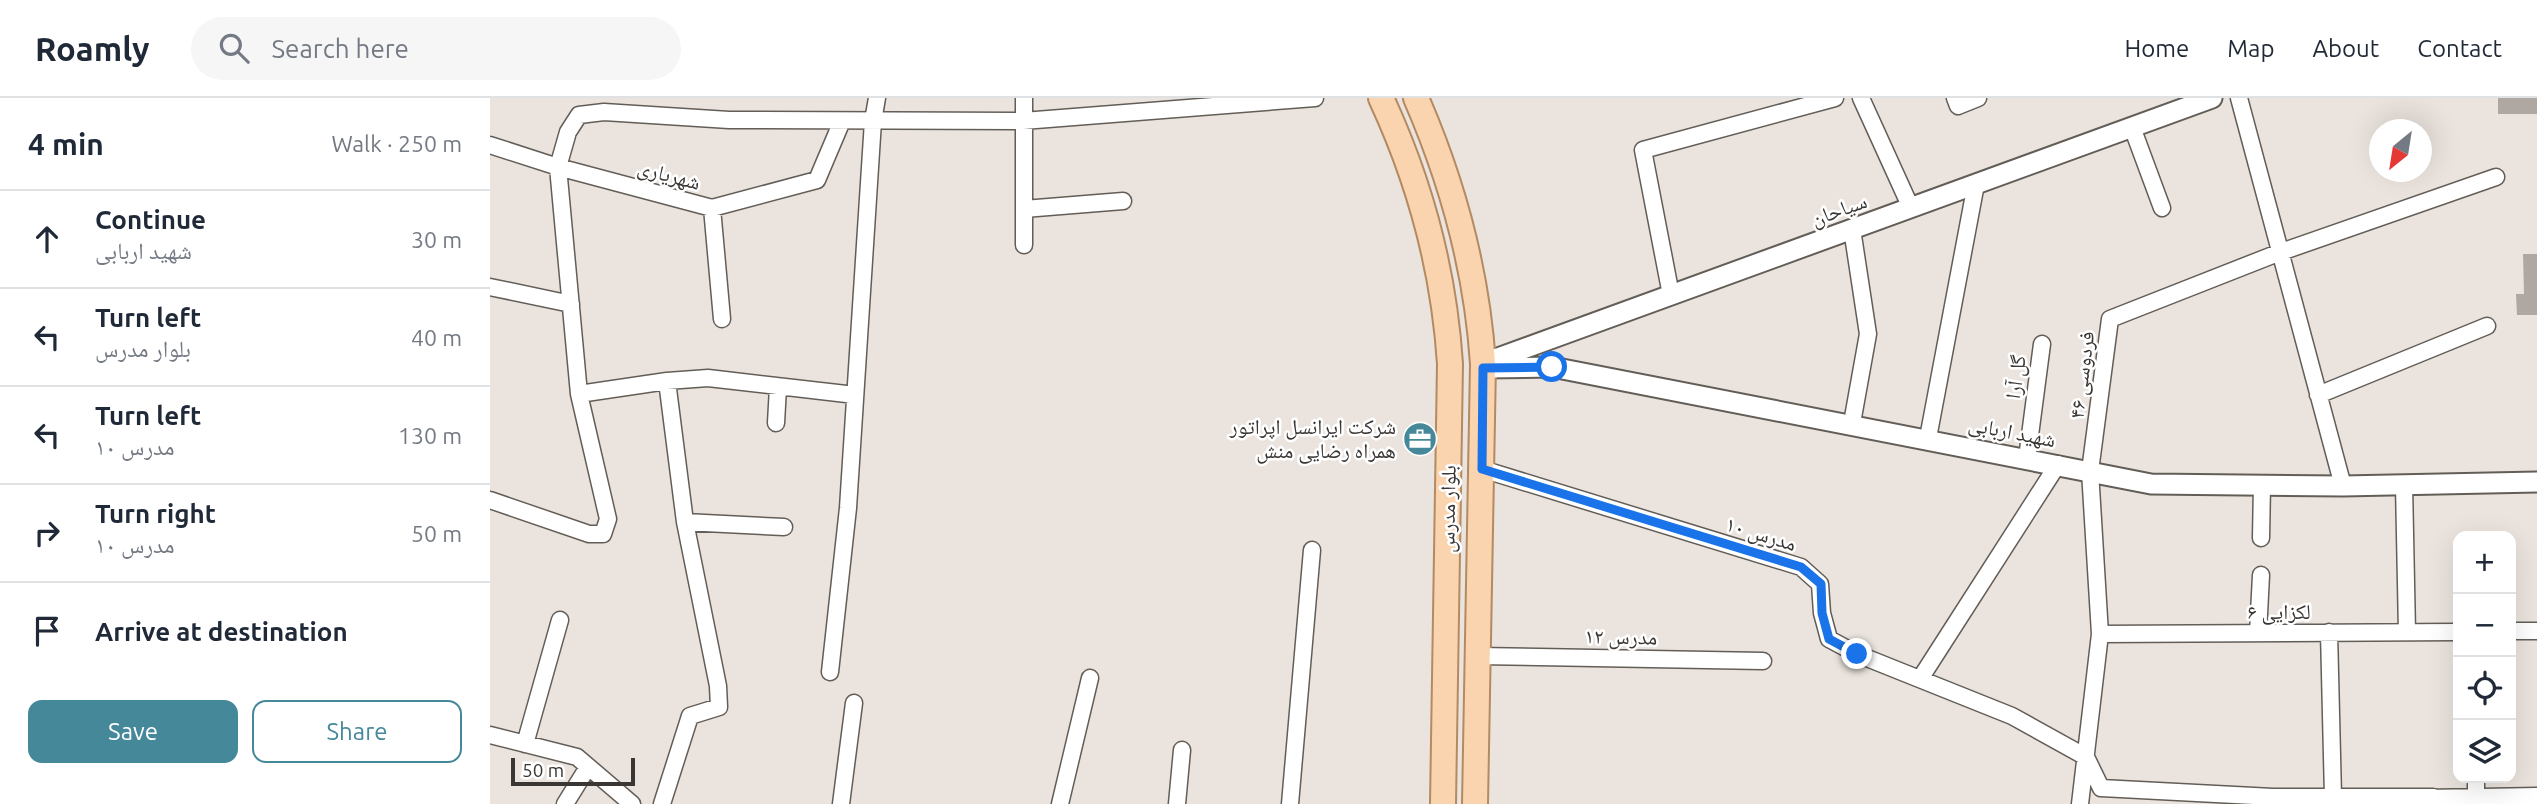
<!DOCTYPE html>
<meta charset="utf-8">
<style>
:root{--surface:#fff;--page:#f6f6f7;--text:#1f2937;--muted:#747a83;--line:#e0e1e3;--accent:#458899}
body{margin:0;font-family:Ubuntu,"Noto Naskh Arabic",sans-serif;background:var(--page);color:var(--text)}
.controls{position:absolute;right:21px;bottom:21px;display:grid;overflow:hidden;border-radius:14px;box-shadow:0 7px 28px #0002}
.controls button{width:63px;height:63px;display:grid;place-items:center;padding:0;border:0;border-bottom:2px solid var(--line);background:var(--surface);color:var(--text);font:35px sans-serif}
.compass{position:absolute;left:1879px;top:21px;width:63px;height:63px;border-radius:50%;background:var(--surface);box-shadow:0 7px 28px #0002;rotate:210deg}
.scale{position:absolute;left:21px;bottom:18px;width:124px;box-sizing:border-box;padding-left:7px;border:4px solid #393634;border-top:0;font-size:19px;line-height:24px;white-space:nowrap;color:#393634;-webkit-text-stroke:5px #fff;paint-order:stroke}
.stop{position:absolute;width:21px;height:21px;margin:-16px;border:5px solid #1a73e8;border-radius:50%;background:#fff}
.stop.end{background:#1a73e8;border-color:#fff;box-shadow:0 2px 7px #0008}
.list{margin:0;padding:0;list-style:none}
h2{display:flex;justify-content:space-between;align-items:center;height:91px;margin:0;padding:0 28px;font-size:30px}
h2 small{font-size:23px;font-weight:400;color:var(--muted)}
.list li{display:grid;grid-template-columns:46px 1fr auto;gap:21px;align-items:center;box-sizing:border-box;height:98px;padding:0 28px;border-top:2px solid var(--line)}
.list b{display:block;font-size:26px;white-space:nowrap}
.list p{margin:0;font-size:23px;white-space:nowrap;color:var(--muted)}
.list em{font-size:23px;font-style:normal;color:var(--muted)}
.actions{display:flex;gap:14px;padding:21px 28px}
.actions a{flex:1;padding:16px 0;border:2px solid var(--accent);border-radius:14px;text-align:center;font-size:24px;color:var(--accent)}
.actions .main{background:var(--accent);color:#fff}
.icon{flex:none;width:38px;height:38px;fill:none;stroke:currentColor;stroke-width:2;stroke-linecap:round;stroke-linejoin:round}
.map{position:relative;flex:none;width:2047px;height:706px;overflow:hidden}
header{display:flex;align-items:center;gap:42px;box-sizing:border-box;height:98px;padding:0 35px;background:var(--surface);border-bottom:2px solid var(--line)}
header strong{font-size:33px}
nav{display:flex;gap:38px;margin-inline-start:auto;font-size:24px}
.search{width:490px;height:63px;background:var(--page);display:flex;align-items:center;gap:18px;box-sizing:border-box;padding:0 24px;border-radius:38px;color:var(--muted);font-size:26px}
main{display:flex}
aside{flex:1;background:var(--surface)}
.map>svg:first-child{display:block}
.building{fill:#afa8a2}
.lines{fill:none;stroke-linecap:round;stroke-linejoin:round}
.minor-casing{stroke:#635d57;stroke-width:19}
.tertiary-casing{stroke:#635d57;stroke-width:23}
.primary-casing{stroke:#b38a61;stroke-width:28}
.minor{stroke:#fff;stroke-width:16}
.tertiary{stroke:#fff;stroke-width:19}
.primary{stroke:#f9d4af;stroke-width:24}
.route{stroke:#1a73e8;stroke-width:9}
.labels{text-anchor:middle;stroke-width:5;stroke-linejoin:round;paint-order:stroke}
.street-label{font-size:21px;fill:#393634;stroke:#fff}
.poi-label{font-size:21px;fill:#393634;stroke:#fff;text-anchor:end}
</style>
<header>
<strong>Roamly</strong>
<div class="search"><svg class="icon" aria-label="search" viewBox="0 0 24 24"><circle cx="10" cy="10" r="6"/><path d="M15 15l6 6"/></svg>Search here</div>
<nav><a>Home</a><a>Map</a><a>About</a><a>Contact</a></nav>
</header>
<main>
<aside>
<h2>4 min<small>Walk · 250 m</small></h2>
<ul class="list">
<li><svg class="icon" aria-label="ahead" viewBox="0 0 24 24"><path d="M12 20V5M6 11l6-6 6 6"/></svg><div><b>Continue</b><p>شهید اربابی</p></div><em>30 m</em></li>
<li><svg class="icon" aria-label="left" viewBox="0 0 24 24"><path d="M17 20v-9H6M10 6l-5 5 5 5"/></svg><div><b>Turn left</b><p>بلوار مدرس</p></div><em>40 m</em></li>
<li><svg class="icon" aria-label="left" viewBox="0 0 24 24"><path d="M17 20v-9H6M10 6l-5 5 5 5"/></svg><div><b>Turn left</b><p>مدرس ۱۰</p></div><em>130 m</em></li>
<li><svg class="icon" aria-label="right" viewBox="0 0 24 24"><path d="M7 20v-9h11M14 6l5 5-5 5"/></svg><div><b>Turn right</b><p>مدرس ۱۰</p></div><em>50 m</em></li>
<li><svg class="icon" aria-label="arrive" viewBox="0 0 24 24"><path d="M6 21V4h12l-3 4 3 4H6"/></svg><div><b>Arrive at destination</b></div></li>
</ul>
<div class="actions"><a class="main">Save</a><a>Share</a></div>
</aside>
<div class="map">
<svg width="2047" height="706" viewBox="0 0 2047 706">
<rect width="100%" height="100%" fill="#ebe4de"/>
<path class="building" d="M2008,0H2047V16H2008Z
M2033,156H2047V217H2027L2026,196H2034Z"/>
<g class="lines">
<g class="minor-casing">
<path id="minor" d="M534,0V147
M1371,0L1421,110
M1465,0L1468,8L1488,0
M1749,0L1853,388
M1642,29L1672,110
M0,47L68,69L222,110L327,82L352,23
M222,110L232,221
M534,111L633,103
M1362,131L1378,236L1362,325
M0,189L81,206
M1181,197L1153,52L1345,0
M89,296L177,283L218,280L365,297
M1828,297L1997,228
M286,325L288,289
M1438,340L1486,86
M1537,360L1552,246
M992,371L1311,469L1330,486L1332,515L1339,541L1367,556L1522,618L1596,659L1611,690L1783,699H1943
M1914,387L1917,534
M0,402L99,436H113L118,421L89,296L68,69L78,34L89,17L114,14L239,22L533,23L825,0
M195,424L294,429
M1771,440L1772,387
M2021,533H2047
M1839,534L1843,699
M1768,535L1771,477
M1610,536L1968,534
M988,558L1273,563
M340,574L358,410L383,23L387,0
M1430,581L1568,366
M0,637L87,659L142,706
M35,646L70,522
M1986,680V699
M1936,700L2047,698
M75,706L98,669
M172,706L200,618L229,609L228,588L195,424L177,283
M351,706L364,605
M570,706L600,580
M687,706L692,652
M800,706L822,452
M1590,706L1610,536L1600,373L1620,221L1788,155L2006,79"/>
</g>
<g class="tertiary-casing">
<path id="tertiary" d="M997,264L1722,0
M993,270L1062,269L1661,386L1853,388L2047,384"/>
</g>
<g class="primary-casing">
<path id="primary" d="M891,0C931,86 954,172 960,266L953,706
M926,0C963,85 987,173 993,266L985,706"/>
</g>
<use href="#minor" class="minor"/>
<use href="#tertiary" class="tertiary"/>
<use href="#primary" class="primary"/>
</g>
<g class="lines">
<path class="route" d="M1062,269L993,270L992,371L1311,469L1331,486L1332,515L1339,541L1367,556"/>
</g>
<defs>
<g id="office-disc" transform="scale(1.75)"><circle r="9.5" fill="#458899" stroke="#fff"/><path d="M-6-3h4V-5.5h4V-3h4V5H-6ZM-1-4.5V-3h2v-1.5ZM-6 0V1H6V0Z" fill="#fff"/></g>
</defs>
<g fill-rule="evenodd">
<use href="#office-disc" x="930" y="341"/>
</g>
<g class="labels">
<g class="street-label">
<text transform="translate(179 77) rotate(15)" y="7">شهریاری</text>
<text transform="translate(1349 112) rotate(-20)" y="7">سیاحان</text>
<text transform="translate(1592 277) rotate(-83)" y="7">فردوسی ۴۶</text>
<text transform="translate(1526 279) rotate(-82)" y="7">گل آرا</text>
<text transform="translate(1522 334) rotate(11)" y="7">شهید اربابی</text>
<text transform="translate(958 411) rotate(-89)" y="7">بلوار مدرس</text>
<text transform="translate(1271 436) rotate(17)" y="7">مدرس ۱۰</text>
<text x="1789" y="521">لکزایی ۶</text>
<text transform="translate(1131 539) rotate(1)" y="7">مدرس ۱۲</text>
</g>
<g class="poi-label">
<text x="906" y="336">شرکت ایرانسل اپراتور<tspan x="906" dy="24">همراه رضایی منش</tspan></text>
</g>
</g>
</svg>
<div class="controls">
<button>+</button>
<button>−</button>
<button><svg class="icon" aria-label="locate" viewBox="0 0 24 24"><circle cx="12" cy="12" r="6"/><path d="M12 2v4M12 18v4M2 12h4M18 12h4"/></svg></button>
<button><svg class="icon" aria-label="layers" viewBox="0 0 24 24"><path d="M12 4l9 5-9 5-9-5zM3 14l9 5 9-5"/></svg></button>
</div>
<svg class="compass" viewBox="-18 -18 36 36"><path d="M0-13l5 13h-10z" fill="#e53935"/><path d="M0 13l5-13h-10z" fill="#747a83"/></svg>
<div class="scale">50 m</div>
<div class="stop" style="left:1062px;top:269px"></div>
<div class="stop end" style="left:1367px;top:556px"></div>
</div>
</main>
